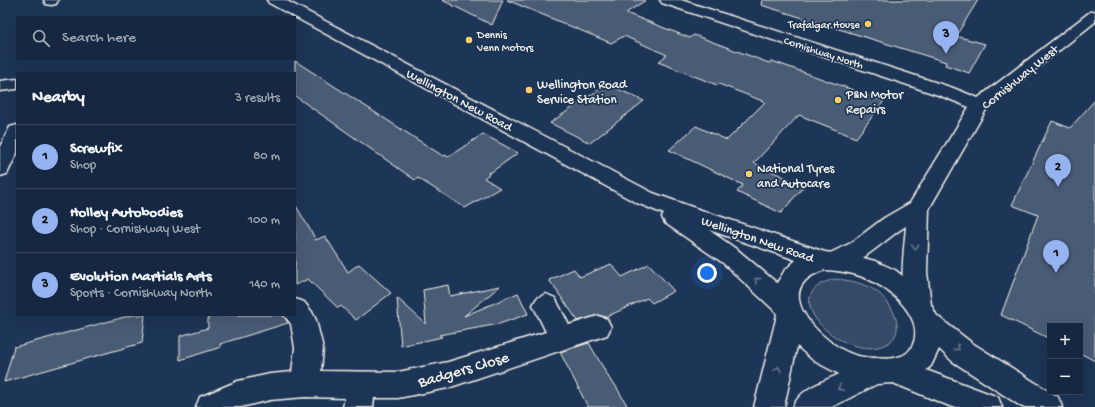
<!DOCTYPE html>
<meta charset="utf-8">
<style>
:root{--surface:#162841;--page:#23344c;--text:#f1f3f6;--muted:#9ea6b1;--line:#35445a;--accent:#95b2f1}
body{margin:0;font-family:"Gochi Hand",sans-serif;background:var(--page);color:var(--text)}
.controls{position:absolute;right:12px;bottom:12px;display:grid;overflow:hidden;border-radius:0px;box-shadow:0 4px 16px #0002}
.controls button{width:36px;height:36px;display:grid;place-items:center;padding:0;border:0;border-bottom:1px solid var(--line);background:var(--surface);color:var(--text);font:20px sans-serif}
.you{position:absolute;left:707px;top:273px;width:14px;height:14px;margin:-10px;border:3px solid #fff;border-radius:50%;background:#1a73e8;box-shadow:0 0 0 6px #1a73e833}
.badge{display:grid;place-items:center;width:26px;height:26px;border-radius:50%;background:var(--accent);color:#111;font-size:13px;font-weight:700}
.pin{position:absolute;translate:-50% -33px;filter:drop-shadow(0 1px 2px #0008)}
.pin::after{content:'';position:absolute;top:21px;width:14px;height:12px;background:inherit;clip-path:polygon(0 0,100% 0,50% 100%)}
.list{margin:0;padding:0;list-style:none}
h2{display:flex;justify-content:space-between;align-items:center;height:52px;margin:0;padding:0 16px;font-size:17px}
h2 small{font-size:13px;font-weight:400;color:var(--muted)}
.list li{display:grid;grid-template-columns:26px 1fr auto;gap:12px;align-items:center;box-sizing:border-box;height:64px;padding:0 16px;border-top:1px solid var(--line)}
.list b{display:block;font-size:15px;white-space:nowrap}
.list p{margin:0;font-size:13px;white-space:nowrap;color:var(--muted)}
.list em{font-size:13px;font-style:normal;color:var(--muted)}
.icon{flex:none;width:22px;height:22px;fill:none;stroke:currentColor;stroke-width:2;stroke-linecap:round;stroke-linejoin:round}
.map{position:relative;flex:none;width:1095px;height:407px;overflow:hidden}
.search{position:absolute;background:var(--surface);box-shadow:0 4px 16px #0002;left:16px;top:16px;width:280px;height:44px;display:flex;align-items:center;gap:10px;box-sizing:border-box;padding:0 14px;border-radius:0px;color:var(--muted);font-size:15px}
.panel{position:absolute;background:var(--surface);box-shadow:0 4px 16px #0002;left:16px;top:72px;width:280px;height:244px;border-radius:0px}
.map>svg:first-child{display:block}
.green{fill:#354a67;stroke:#949ea8}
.building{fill:#485b74;stroke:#f4f1e8}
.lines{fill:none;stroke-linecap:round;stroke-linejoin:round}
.minor-casing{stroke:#f4f1e8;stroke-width:3}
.major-casing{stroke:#f4f1e8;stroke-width:3}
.minor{fill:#1d3557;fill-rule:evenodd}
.major{fill:#1d3557;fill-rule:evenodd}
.oneway{stroke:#68778a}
.poi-dot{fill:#ffd166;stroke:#1d3557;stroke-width:1.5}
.labels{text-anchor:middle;stroke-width:3.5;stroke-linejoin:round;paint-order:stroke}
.far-poi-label{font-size:11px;fill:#f4f1e8;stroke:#1d3557;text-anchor:end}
.far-street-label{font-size:11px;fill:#f4f1e8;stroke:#1d3557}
.street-label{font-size:13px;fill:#f4f1e8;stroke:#1d3557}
.poi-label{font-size:13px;fill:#f4f1e8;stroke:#1d3557;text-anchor:start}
.near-street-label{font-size:16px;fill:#f4f1e8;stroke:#1d3557}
</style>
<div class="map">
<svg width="1095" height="407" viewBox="0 0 1095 407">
<rect width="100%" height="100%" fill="#1d3557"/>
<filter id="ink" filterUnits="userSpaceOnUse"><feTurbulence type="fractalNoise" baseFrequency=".025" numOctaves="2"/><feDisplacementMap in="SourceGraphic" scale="8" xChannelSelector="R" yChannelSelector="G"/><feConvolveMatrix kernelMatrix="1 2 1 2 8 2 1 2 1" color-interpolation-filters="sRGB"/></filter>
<g filter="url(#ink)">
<path class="green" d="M835,279C850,280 863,283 876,291C894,304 912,339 878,347C836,356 774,293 835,279Z"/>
<path class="building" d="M442,0H503L492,25Z
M507,0H646L626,13L690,38L694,35L769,63L772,61L884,101L856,138L799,115L754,163L804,186L781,213L737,192L743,185L669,150L696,126L727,140L765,102L719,84L717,85L658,62L667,55L624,36L611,43Z
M762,0H978L956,36L985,44L969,73L945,65L946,62L761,5Z
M295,61L443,156L445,155L448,157L483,134L518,153L490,173L488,172L489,174L484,178L500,188L465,208L418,178L415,180L295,96Z
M607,84L644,101L590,143L550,123Z
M1095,100V361L1080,353V326H1050V339L1001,315L1038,215L1012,205L1052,121L1070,128Z
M295,204L316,240L325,236L348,272L359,264L391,293L356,320L341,306L338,308L308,279L295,285Z
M611,264L622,277L649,264L674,291L652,303L647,298L606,317L598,315L578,321L549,280L574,269L580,277Z
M448,285L450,296L500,286L464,316L518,293L528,314L499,324L439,335L442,337L401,346L397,298L426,324L423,290Z
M132,315H145L142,343L4,382L14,347Z
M208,315H283L288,323L220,344L221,347L180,360V336L208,328Z
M589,343L612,383H614L628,407H588L560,352Z"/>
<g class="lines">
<g class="minor-casing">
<path id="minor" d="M44,0H58L56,4L51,5L46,4Z
M660,0H681L953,88L978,98L1090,12L1095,11V22L987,108L929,209L927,272L931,305L927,312L918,316L909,312C898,290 904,251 906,226C889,236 855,269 837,270C835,270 831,268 828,268L825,261L828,254L851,243L884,218L910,203L969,107L941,96L662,3Z
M17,79V89L0,91V81Z
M17,125V153L7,174L0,176V147L10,127Z
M546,294L555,298L569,325L598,316L607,319L611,327L607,335L448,388L398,398H374L373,407H343L345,398L305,397L270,400L241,407H196L200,397L238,381L270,374L292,372L295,348L291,324L284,315H295V299L304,302L312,312L316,320L323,348L321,371L398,372L448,362L546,332L533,305L537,298Z"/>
</g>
<g class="major-casing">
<path id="major" d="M267,0H285L653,193L692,207L825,252L856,256L875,261L895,270L919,289L929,301L937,316L972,343L1058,397L1062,407H1022L952,361L939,349L931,366L926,370L998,397L1002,407H952L893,383L877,384L832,407H793C801,388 821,383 839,374L814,361L797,346L784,407H754L777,315L776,312L723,263L665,223L662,217L664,214L637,203L269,3ZM709,230L796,260L785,270L777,283L739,251ZM825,270C844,271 861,274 877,284C890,291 904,303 911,317C919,331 916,353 898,357C892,359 884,359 877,358C866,358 855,356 845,351C814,335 770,287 825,270Z"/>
</g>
<use href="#minor" class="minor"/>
<use href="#major" class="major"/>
</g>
<defs><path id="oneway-chevron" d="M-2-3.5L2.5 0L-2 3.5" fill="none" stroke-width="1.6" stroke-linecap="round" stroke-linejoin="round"/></defs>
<g class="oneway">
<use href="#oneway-chevron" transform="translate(915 247) rotate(91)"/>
<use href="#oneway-chevron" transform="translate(757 280) rotate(-139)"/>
<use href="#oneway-chevron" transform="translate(957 348) rotate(39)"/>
<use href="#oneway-chevron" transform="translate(778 369) rotate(-77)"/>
<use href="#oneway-chevron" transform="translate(840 388) rotate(154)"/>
</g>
</g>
<g class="poi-dot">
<circle cx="868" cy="24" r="4"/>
<circle cx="469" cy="40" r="4"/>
<circle cx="529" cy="90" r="4"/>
<circle cx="838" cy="100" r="4"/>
<circle cx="749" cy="174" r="4"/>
</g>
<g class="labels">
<g class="far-poi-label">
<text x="860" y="28">Trafalgar House</text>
<text x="477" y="38" text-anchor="start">Dennis<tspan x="477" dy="13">Venn Motors</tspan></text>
</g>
<g class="far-street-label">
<text transform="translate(824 52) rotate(18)" y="4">Cornishway North</text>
</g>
<g class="street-label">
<text transform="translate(1019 76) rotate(-39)" y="5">Cornishway West</text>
<text transform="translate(460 99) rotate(28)" y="5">Wellington New Road</text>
<text transform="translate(758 238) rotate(19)" y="5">Wellington New Road</text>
</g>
<g class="poi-label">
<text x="537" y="88">Wellington Road<tspan x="537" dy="15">Service Station</tspan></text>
<text x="846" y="98">P&amp;N Motor<tspan x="846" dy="15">Repairs</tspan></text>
<text x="757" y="172">National Tyres<tspan x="757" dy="15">and Autocare</tspan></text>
</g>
<g class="near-street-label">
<text transform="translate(463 368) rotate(-16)" y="6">Badgers Close</text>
</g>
</g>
</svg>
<div class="controls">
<button>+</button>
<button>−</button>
</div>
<div class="you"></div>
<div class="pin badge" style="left:1056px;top:273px">1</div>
<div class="pin badge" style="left:1058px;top:187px">2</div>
<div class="pin badge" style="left:946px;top:54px">3</div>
<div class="search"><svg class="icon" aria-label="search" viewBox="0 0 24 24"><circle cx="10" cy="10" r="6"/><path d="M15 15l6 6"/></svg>Search here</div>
<section class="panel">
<h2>Nearby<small>3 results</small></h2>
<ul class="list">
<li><span class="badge">1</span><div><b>Screwfix</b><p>Shop</p></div><em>80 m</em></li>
<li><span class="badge">2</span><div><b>Holley Autobodies</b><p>Shop · Cornishway West</p></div><em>100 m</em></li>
<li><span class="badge">3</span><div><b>Evolution Martials Arts</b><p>Sports · Cornishway North</p></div><em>140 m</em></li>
</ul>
</section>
</div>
